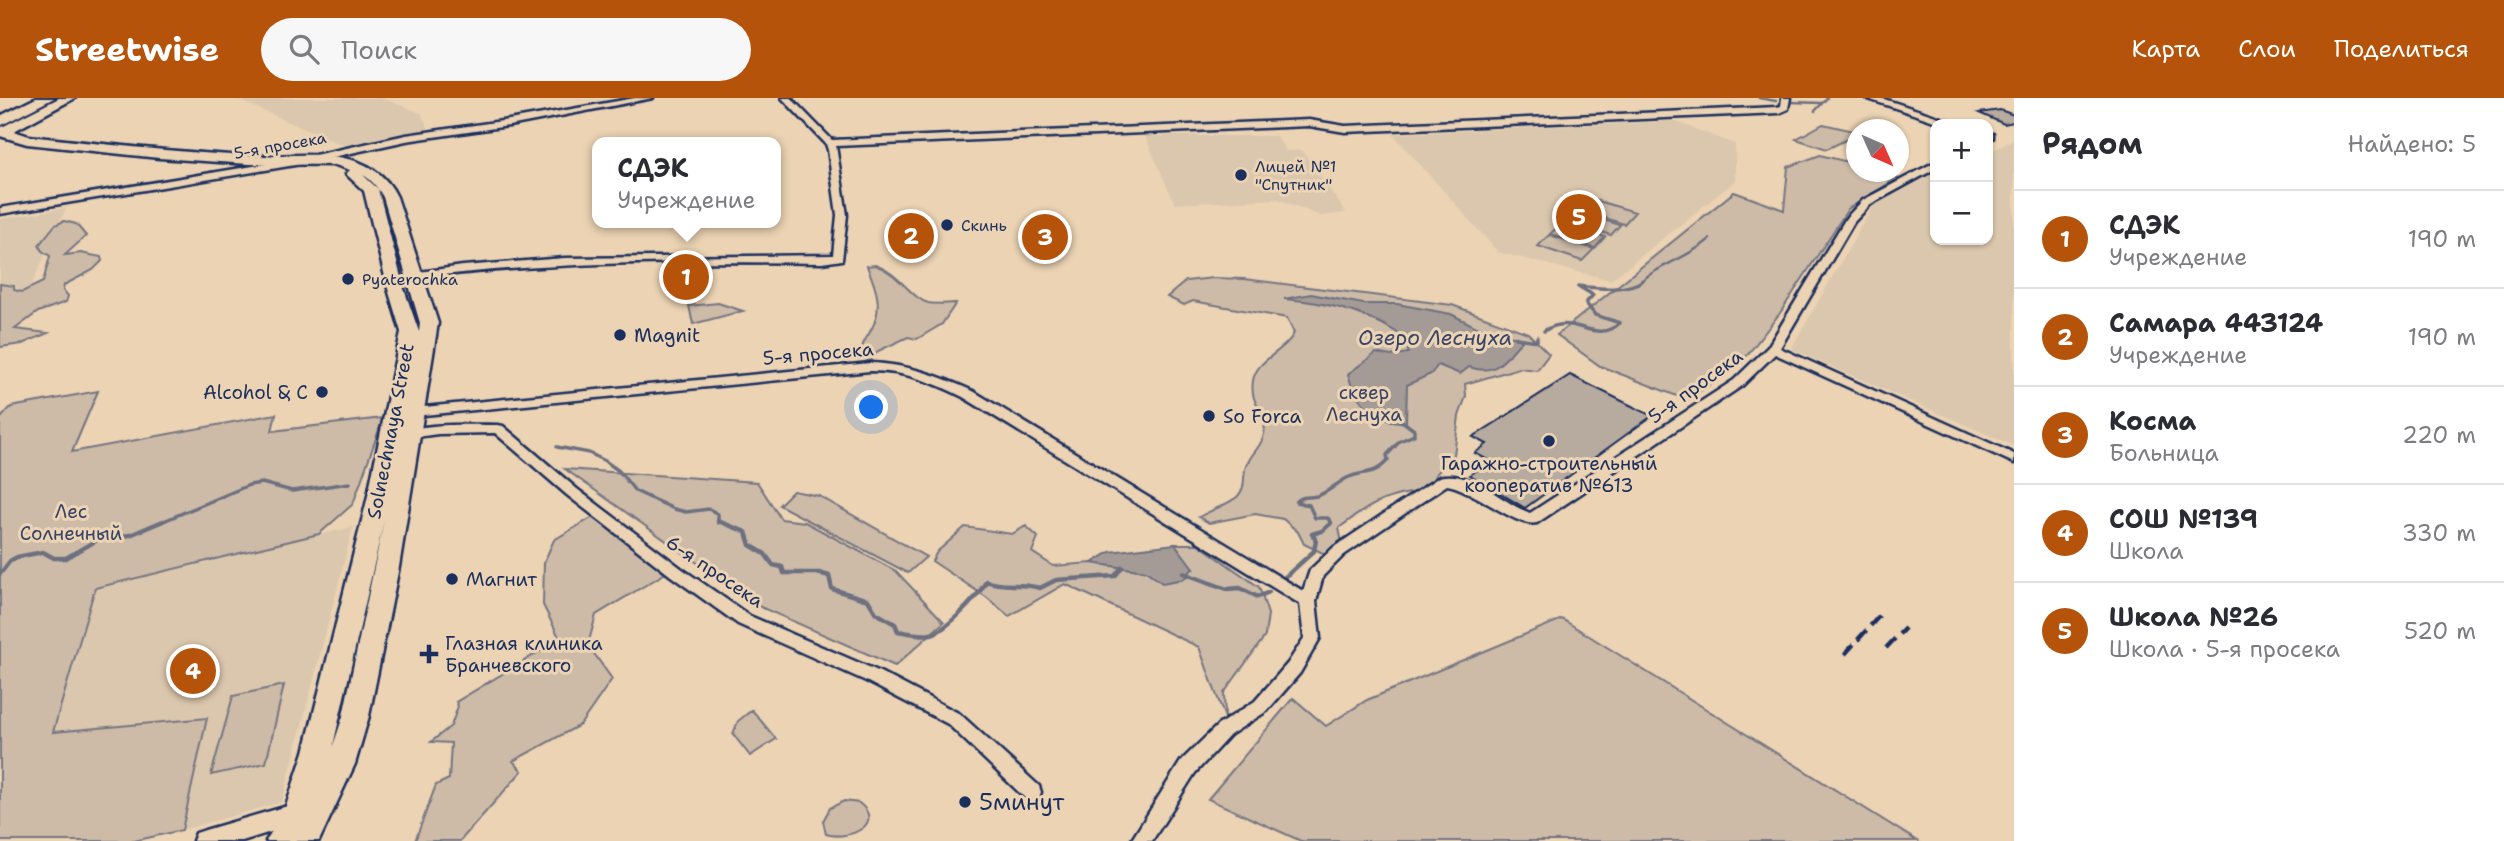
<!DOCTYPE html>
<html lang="ru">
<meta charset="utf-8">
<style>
:root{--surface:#fff;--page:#f7f7f7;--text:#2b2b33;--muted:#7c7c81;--line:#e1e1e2;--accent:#b45309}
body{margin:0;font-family:"Shantell Sans",sans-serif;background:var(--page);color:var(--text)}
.controls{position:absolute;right:21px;top:21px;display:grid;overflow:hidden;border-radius:14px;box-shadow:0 2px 5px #0004}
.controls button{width:63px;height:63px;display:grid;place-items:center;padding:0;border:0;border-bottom:2px solid var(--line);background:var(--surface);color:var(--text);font:35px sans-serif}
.compass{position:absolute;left:1846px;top:21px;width:63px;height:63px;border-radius:50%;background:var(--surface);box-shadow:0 2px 5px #0004;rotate:135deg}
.you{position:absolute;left:872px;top:310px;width:24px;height:24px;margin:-18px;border:5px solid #fff;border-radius:50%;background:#1a73e8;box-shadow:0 0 0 10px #1a73e833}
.badge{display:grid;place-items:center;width:46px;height:46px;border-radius:50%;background:var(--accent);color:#fff;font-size:23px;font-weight:700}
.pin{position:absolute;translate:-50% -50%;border:4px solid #fff;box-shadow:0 2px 7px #0006}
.popup{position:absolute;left:592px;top:39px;width:189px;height:91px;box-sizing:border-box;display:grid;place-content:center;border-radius:14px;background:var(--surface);filter:drop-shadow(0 2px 5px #0005);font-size:23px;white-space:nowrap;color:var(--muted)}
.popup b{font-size:26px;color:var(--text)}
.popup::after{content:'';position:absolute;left:50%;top:100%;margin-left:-14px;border:14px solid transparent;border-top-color:var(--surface)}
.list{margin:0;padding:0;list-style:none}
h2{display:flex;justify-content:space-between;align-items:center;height:91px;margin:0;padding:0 28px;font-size:30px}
h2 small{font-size:23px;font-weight:400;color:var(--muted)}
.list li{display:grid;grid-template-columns:46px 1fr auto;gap:21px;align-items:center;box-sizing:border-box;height:98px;padding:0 28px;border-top:2px solid var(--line)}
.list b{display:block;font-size:26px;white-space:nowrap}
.list p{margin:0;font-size:23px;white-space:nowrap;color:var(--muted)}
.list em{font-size:23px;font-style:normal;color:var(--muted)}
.icon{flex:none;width:38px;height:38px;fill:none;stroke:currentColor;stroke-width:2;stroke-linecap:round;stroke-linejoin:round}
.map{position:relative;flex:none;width:2014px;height:743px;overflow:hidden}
header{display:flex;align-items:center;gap:42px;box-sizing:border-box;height:98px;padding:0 35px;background:var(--accent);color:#fff}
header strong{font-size:33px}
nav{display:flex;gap:38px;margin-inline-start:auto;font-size:24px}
.search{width:490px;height:63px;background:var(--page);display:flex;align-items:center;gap:18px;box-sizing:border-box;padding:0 24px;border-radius:38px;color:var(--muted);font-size:26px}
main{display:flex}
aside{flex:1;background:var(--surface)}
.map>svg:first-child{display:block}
.built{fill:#dbc7ad}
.green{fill:#cdbba7;stroke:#747582;stroke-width:2}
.water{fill:#a49b96;stroke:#6d7080;stroke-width:2}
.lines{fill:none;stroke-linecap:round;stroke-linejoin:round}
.stream-far2{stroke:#6d7080;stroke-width:2.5}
.stream-far1{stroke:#6d7080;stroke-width:3.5}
.stream{stroke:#6d7080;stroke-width:4.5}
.building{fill:#b7aa9e;stroke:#1b2f5e;stroke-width:2}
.minor-casing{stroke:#1b2f5e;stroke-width:5}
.tertiary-casing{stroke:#1b2f5e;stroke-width:5}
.secondary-casing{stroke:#1b2f5e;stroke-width:5}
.primary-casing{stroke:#1b2f5e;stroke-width:5}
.minor{fill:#ebd3b3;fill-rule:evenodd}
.tertiary{fill:#ebd3b3;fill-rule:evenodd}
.secondary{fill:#ebd3b3;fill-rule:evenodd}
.primary{fill:#ebd3b3;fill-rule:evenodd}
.rail{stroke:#1b2f5e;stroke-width:4.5;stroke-dasharray:13 6;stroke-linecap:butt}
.poi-dot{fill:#1b2f5e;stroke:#ebd3b3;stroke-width:2.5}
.labels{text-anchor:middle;stroke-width:6;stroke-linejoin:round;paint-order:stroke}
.far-street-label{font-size:16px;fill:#1b2f5e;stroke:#ebd3b3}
.far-poi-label{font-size:16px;fill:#1b2f5e;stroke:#ebd3b3;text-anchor:start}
.poi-label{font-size:19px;fill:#1b2f5e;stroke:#ebd3b3;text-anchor:start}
.street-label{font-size:19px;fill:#1b2f5e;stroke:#ebd3b3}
.park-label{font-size:19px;fill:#364469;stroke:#ebd3b3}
.water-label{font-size:21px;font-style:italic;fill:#364569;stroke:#ebd3b3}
.near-poi-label{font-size:23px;fill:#1b2f5e;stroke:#ebd3b3;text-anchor:start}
</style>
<header>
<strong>Streetwise</strong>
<div class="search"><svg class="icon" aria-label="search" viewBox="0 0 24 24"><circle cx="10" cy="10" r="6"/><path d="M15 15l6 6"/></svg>Поиск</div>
<nav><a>Карта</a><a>Слои</a><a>Поделиться</a></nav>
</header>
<main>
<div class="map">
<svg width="2014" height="743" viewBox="0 0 2014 743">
<rect width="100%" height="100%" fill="#ebd3b3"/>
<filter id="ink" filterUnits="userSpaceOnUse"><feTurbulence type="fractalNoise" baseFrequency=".0143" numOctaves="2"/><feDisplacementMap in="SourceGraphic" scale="14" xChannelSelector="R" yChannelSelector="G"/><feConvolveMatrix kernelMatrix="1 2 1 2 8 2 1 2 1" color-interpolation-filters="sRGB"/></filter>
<g filter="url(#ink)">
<path class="built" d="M234,0H381L421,15L428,30L349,50Z
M1674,23L1735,46V83L1611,182L1498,154L1393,36Z
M1145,38H1276L1286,53L1302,52L1346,115L1321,118L1278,101L1175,106Z
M2014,42V348L1791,251L1874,107L1935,73V142H1988V55Z
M66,110L12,231L0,233V121Z
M353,429L282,704L182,732L207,620L52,635L95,490Z"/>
<path class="green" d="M1823,26L1854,33L1856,37L1827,51L1796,41Z
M1820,57L1856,66V74H1877L1897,80L1848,111L1780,215L1741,265L1687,302L1600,268L1557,237L1734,94L1784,112L1788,69Z
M1588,100L1635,114L1624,126L1576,111Z
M1574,113L1620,127L1611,137L1565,123Z
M64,123L76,126L86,138L65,157L81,155L101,159L102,163L93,172L64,187L63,192L68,198L66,204L38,214L15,231L48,235L22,246L0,249V186L14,188V192L22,194L43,184L50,158L42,153L39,147L55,127Z
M1562,125L1605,139L1595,150L1550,136Z
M1549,137H1550L1594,151L1582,163L1538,148Z
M875,167C899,175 911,200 928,205C936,207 948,205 956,205L942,226L917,241L908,239L878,253L870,264L861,256C862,244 866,242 871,232C884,209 876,190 867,168Z
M1214,180L1244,181L1452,207L1528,235L1549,256L1537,272L1519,270L1465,286L1466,298L1459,318L1454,357L1436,376L1427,392C1385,398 1373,404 1339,430L1342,445L1329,458L1304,446L1298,434L1283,421L1255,416L1209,425L1199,419C1209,413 1231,405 1238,398C1247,388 1242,379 1246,368C1253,352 1268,344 1264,324C1261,309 1250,304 1253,283C1256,261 1285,254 1294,235L1287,220L1193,203L1184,207L1167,199L1186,183Z
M718,205L743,213L693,226L689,208Z
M98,293L72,354L276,316L272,333L383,320L353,406L319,436L95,490L53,634L207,620L182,732L134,743H0V321L11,309Z
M565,371L757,384L781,421L805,424L896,473L944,524L895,568L758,508Z
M793,393L819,398L926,459L908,475L779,407Z
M595,418L669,473L596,517L588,547L612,581L580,627L513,663L522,673L460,743H415L436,687L449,681L451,645L431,644L451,628L458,608L456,604L560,541L543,507L544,464L554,442Z
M1026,428L1038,439L1032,454L1053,468L1092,465L1146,473L1193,471L1175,446H1198L1259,489L1268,516L1265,538L1224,595L1225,620L1199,549L1065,486L1009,518L986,499L932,463L937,454L965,429L1012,436Z
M1562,521L1917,743H1301L1208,701L1293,600L1326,628L1367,602Z
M284,587L266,665L211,677L233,598Z
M752,612L776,641L750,658L733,636L738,623Z
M844,703L859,705C886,726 849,743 826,736L823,723L830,710Z"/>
<path class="water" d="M1311,196L1363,206H1397L1451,216L1494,238L1517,239L1522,243C1504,260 1498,279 1469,269L1460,276L1438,267L1431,276L1407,287L1406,324C1378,327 1354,302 1348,276L1376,255L1391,258L1408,255V242C1373,216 1328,204 1284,201Z
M1175,446L1193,470L1184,481L1162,485L1146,473L1092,465L1110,454Z"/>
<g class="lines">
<path class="stream-far2" d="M1759,0L1776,3
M1790,4L1822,5
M1815,13L1827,0
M1641,183C1663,165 1688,160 1710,141"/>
<path class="stream-far1" d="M1544,233C1575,213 1593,248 1620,225L1595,217L1586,205L1593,197L1578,188C1596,190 1628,194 1643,182
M1516,240L1537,243V239
M557,349L589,355L605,363L619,373L635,393L674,411L686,414L709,411L718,416V425
M159,425L249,387L262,385L292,393L350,385
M1331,425L1328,420H1315L1309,407L1296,404C1303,397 1308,400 1317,398C1329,394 1337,385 1347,380C1364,372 1373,379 1388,362L1387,357L1400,343L1414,337V332L1402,323"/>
<path class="stream" d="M718,423L746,434L750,447L765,456L773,467L782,469L784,475H819L829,478L832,491L868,502L876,515L895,526L898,533C908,535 921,538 931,536C946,533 980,497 986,483C1004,490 1021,484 1040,490L1056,482L1115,478L1122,469
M1183,475L1227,491L1240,490L1258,499L1269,494
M0,476L10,463L17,459L43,454L54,460H66L97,442L130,437L163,423
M1283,481L1314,453L1316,442L1312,436L1322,433L1331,425L1330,423"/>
</g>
<path class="building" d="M2000,12L2014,17V24L2004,26L1979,15Z
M1570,277L1652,318L1525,410L1470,377L1490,363L1475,355L1487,346L1473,339Z"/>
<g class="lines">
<g class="minor-casing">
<path id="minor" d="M635,0H653L509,28L406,43L301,66L0,116V110L301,60L406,37L509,22Z
M782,0H791L832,42L1309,22L1345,28L1777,9L1781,8L1782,0H1790L1788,11L1779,15L1345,34L1309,28L836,48L847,117L842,162L822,165C685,163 548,163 412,181L406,178L412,175L463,168L565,160L833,157L837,117L828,52L826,46Z
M1935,64V71L1871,106L1854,124L1780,250L2014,356V365L1775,256L1742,288L1537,425C1516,430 1474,391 1447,387L1344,457L1323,478L1316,503L1320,540L1300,575L1267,613L1230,637L1195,675L1152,743H1131L1181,663L1218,627L1255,603L1288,565L1304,540L1300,506L963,299C933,284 904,273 870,273L414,318L407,314L414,310L870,265C907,266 939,278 973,293L1303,493L1310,472L1334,449L1439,379C1472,371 1501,405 1530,415L1734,282L1768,249L1846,120L1863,102Z
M498,327L503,328L577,391L681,470L750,518L878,573L960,616L1039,688L1041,694L1039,700L1032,702L1025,700L948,626L866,583L738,526L671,478L567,397L495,335L438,336L409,340L402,336C416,324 478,327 498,327Z"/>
</g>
<g class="tertiary-casing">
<path id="tertiary" d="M1865,0H1881L1960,26H1943Z
M1988,35L1993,36V40L1988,41Z
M298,705L306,709L310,716L306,723L242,743H193L196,735L205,732Z"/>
</g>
<g class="secondary-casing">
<path id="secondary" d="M59,0H75L14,33L29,38C101,46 174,54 247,58C277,59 309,54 338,59C364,63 386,75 397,99L438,225L399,469L369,618L355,666L319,743H266L285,711L304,654L367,402L401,234L388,191L364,93L346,76L350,72L335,67L249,66L159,60L27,46L0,38V30ZM363,77C372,82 378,90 383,99L420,225L419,234L404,191L378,91ZM384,422L343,618L333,648Z"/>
</g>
<g class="primary-casing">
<path id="primary" d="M36,0H54L0,28V18Z"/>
</g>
<use href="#minor" class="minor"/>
<use href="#tertiary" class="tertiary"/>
<use href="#secondary" class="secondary"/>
<use href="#primary" class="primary"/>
<path class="rail" d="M1886,550L1905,530
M1845,556L1881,516"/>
</g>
</g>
<g class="poi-dot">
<circle cx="1241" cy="77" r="7"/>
<circle cx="947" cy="127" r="7"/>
<circle cx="348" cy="181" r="7"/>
<circle cx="620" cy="237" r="7"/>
<circle cx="322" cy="294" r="7"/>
<circle cx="1209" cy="318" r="7"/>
<circle cx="1549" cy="343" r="7"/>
<circle cx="452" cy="481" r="7"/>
<path d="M425.5 545.5h7v7h7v7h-7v7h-7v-7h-7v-7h7z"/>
<circle cx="965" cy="704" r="7"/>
</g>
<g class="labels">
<g class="far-street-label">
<text transform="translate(280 47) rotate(-10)" y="6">5-я просека</text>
</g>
<g class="far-poi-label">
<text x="1255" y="74">Лицей №1<tspan x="1255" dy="18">"Спутник"</tspan></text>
<text x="961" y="133">Скинь</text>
<text x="362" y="187">Pyaterochka</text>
</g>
<g class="poi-label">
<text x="634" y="244">Magnit</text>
<text x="308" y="301" text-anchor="end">Alcohol &amp; C</text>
<text x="1223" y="325">So Forca</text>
<text x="1549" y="372" text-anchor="middle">Гаражно-строительный<tspan x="1549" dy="22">кооператив №613</tspan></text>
<text x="466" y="488">Магнит</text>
<text x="445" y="552">Глазная клиника<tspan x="445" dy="22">Бранчевского</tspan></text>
</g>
<g class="street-label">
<text transform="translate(818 255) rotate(-5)" y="7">5-я просека</text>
<text transform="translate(1695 288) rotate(-36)" y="7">5-я просека</text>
<text transform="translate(390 333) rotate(-79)" y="7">Solnechnaya Street</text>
<text transform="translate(715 473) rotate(34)" y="7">6-я просека</text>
</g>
<g class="park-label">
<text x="1364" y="301">сквер<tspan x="1364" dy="22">Леснуха</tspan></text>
<text x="71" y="420">Лес<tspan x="71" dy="22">Солнечный</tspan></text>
</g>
<g class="water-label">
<text x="1435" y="247">Озеро Леснуха</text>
</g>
<g class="near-poi-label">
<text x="979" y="712">5минут</text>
</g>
</g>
</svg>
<div class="controls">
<button>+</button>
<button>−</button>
</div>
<svg class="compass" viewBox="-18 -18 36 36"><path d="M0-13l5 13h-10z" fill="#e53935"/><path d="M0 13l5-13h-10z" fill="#7c7c81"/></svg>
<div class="you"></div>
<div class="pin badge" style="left:686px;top:179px">1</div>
<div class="popup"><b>СДЭК</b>Учреждение</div>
<div class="pin badge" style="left:911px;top:138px">2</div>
<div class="pin badge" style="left:1045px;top:139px">3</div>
<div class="pin badge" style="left:193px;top:573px">4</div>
<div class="pin badge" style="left:1579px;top:119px">5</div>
</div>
<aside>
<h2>Рядом<small>Найдено: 5</small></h2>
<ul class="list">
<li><span class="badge">1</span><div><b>СДЭК</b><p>Учреждение</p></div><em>190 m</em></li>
<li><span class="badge">2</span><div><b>Самара 443124</b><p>Учреждение</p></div><em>190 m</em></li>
<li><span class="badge">3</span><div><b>Косма</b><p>Больница</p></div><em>220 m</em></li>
<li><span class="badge">4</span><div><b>СОШ №139</b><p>Школа</p></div><em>330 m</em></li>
<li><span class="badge">5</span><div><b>Школа №26</b><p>Школа · 5-я просека</p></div><em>520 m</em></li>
</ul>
</aside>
</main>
